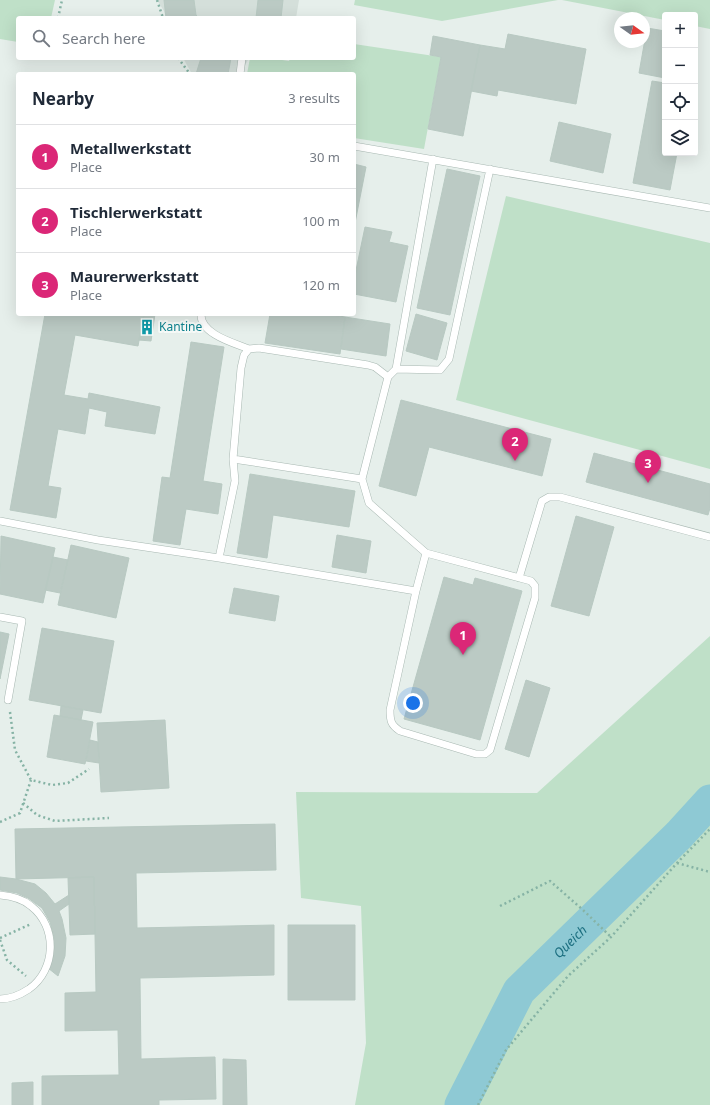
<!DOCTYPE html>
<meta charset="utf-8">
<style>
:root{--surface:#fff;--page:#f2f2f3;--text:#1f2937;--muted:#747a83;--line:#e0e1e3;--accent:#db2777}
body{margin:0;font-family:"Noto Sans",sans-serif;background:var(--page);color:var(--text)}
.controls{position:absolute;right:12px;top:12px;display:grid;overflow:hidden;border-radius:4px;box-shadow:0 4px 16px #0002}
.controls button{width:36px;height:36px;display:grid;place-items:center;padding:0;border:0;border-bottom:1px solid var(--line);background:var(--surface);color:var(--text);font:20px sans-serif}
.compass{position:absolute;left:614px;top:12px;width:36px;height:36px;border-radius:50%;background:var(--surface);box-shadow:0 4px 16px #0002;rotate:105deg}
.you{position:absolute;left:413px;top:703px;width:14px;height:14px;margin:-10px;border:3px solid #fff;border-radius:50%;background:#1a73e8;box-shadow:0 0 0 6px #1a73e833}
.badge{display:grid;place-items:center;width:26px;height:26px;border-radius:50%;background:var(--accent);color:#fff;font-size:13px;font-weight:700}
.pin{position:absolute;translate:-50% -33px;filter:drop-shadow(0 1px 2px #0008)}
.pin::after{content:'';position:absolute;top:21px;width:14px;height:12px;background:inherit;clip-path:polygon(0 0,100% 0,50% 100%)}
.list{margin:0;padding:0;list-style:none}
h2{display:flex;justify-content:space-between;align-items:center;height:52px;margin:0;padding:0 16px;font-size:17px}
h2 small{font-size:13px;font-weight:400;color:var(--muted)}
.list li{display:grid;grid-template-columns:26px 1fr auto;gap:12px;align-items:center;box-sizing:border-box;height:64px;padding:0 16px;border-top:1px solid var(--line)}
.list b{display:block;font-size:15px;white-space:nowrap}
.list p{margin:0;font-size:13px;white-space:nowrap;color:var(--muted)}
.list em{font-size:13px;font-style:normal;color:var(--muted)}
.icon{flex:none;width:22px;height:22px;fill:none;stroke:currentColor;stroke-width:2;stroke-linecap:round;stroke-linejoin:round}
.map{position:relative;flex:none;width:710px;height:1105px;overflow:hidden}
.search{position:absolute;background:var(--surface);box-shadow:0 4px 16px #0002;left:16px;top:16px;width:340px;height:44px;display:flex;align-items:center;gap:10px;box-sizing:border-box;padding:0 14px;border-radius:4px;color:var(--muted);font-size:15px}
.panel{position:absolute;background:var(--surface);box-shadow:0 4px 16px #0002;left:16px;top:72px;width:340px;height:244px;border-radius:4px}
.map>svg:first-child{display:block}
.built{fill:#d4dfda}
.green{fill:#bfe0c8}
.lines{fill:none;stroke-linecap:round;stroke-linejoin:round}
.river{stroke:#8ec9d4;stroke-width:33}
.building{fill:#bbcac4;stroke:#b8c9c2}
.lane-casing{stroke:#a8b8b2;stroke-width:8}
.path{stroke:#86b3a5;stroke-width:2.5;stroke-dasharray:2 3;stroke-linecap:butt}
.lane{stroke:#fff;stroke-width:7}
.labels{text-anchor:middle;stroke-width:4;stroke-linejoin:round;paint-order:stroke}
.culture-label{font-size:12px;fill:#0d838f;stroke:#f7fbf9;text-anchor:start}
.water-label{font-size:13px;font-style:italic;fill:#1c6f80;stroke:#f7fbf9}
</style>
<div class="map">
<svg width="710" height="1105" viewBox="0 0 710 1105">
<rect width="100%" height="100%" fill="#e6efeb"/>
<path class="built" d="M157,0H299L296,18H166L164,11Z
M183,58H249L240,74H192Z"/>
<path class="green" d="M0,0H55L51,18H18V42L0,39Z
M355,0H558L442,21L354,5Z
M562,0H710V29L695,26V15H665V20Z
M354,44L441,57L424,149L354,138V74H247L250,58H269L289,61L290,58H354Z
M506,196L710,243V469L456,400Z
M710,636V1105H355L366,1043L361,906L301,898L296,792L537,793Z"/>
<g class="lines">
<path class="river" id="s1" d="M461,1105L519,991L679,835L710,801"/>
</g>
<path class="building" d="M164,0H194L196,15L199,18H166Z
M258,0H283L281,18H256Z
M647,28L665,31V78L639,73Z
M508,34L586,49L576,104L498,90L497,96L471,91L480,45L505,49Z
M433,36L480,45L463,136L428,129L441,57L430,55Z
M201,58H231L228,74H196Z
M652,81L665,83V153H677L670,190L633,183Z
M559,122L611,134L603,173L550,161Z
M354,164L366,167L354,228Z
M447,169L480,176L450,315L417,308Z
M365,227L392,232L389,242L408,246L396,302L354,294V280Z
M45,314H144L138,346L75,335L64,395L88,399L89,393L160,407L155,434L105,426L107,412L89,408L85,434L58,429L48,486L61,488L56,518L10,510Z
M144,314H155L151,341L139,340Z
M270,314H327L345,317L340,354L265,343Z
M416,314L447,323L437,360L406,351Z
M345,317L390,324L386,356L341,349Z
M191,342L224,347L203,481L222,484L218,514L186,509L180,545L153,541L162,477L170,478Z
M401,400L551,439L542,476L429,447L416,496L379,486Z
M594,453L710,484V508L708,515L586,482Z
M250,474L355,491L349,527L273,515L267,558L237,553Z
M576,516L614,527L589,616L551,606Z
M337,535L371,541L366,573L332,567Z
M1,536L55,548L43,603L0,594Z
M71,545L129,558L116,618L58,605Z
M53,557L68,560L60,593L45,590Z
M444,577L473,585L475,578L522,591L480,740L404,719Z
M234,588L279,596L275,621L229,613Z
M42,628L114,641L101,713L29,700Z
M0,632L9,634L0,679Z
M526,680L550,688L529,757L505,749Z
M61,706L83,710L81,720L60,716Z
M54,715L93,722L85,764L47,757Z
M165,720L169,788L101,792L97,723Z
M90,740L98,742L99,763L86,761Z
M275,824L276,870L136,873L137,928L274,925V975L140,978L141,1059L215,1057L216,1099L159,1100V1105H42V1076L119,1075L118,1030L65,1031V993L96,992L94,877L16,879L15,829Z
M0,877L16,879L35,884L46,893L55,904L69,895V904L59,911L62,919L66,938L65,956L58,976L48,968L53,952L54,937L50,922L42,908L28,898L17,893L0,890Z
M94,877L95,934L70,935L68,878Z
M288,925H355V1000H288Z
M223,1059L246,1060L247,1105H223Z
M33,1082V1105H12V1083Z"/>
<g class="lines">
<g class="lane-casing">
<path id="lane" d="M240,74L242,58
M354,146L710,208
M201,314C200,334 234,343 249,349
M396,369L433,159
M388,377L396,369L440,370L449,359L490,169
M233,459L362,479
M0,521L98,540L219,558L231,560L416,591L426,553L369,503L362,479L388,377L375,367L368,365L259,348L249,349L244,355L241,368L233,459L235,481L219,558
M519,578L542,501L549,497H560L710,537
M416,591L390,710C390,721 391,725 400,731L476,754H485L490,750L535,598V586L531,581L426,553
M0,617L22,621L8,700
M0,895C11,896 23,899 31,906C58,927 56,970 29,989C20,995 10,999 0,999"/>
</g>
<path class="path" d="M157,0L163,18
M58,18L62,0
M178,58L190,74
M10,712L15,750L31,780L52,785L68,783L89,769
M23,803L37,815L55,821L109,818
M0,822L20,813L31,780
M677,863L710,872
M500,906L550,881L583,910L611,937
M0,938L31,924
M0,940L7,960L26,976
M478,1105L506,1050L568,976L611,937L677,863L710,829"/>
<use href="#lane" class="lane"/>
</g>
<defs>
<g id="building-bare" transform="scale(1.2)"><path d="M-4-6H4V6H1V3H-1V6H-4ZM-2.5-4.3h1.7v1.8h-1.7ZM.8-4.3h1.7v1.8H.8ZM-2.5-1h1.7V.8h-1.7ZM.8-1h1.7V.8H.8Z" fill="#0f9aa8" stroke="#f7fbf9" stroke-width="2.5" paint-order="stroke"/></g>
</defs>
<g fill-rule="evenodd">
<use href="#building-bare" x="147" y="327"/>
</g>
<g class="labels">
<g class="culture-label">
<text x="159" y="331">Kantine</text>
</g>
<g class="water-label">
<text dy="5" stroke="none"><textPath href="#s1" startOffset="199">Queich</textPath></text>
</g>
</g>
</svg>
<div class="controls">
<button>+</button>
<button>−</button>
<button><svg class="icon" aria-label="locate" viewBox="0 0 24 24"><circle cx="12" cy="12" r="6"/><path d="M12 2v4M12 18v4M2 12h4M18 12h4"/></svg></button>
<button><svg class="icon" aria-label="layers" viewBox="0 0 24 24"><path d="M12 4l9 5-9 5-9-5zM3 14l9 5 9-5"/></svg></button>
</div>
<svg class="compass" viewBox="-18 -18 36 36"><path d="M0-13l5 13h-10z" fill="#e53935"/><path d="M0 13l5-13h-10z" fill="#747a83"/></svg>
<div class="you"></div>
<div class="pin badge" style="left:463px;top:655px">1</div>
<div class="pin badge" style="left:515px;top:461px">2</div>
<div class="pin badge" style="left:648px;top:483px">3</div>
<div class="search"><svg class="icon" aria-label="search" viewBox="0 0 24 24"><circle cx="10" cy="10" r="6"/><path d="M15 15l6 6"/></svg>Search here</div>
<section class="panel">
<h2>Nearby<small>3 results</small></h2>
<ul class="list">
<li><span class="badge">1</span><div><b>Metallwerkstatt</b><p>Place</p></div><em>30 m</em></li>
<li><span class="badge">2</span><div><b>Tischlerwerkstatt</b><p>Place</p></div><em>100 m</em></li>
<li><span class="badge">3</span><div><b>Maurerwerkstatt</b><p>Place</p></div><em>120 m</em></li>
</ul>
</section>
</div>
